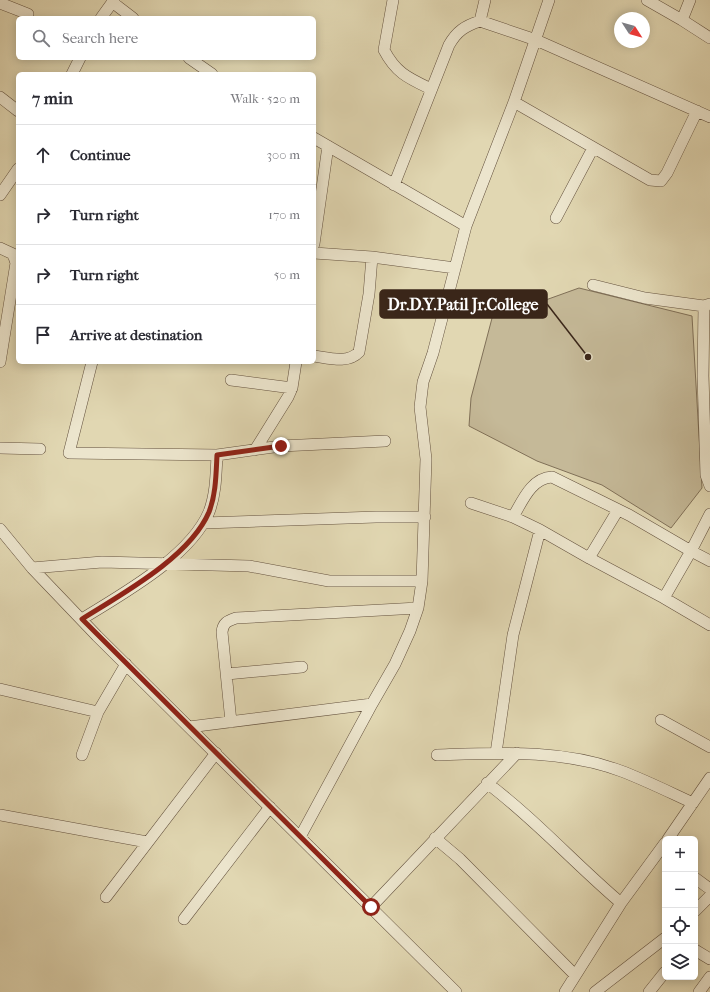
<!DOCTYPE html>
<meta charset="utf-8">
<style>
:root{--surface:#fff;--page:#f7f7f7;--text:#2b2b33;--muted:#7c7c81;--line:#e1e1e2}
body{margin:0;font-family:"IM FELL French Canon",serif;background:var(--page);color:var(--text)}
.controls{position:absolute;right:12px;bottom:12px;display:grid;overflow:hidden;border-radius:6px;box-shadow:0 2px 10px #0003}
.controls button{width:36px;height:36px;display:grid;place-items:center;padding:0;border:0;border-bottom:1px solid var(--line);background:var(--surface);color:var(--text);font:20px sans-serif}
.compass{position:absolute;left:614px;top:12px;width:36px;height:36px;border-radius:50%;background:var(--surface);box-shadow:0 2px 10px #0003;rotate:126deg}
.stop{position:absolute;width:12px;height:12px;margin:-9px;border:3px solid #8f2418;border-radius:50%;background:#fff}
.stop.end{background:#8f2418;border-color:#fff;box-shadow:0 1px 4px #0008}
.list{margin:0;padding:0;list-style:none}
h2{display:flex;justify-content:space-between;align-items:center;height:52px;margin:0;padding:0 16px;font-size:17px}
h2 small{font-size:13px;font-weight:400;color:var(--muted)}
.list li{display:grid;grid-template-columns:26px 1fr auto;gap:12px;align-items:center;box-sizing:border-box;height:60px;padding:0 16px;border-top:1px solid var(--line)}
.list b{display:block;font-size:15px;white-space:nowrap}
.list em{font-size:13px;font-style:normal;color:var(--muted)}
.icon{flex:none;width:22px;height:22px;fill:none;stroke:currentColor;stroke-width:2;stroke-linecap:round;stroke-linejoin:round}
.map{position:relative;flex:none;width:710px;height:992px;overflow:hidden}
.search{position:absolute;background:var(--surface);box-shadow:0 2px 10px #0003;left:16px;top:16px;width:300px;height:44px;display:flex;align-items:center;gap:10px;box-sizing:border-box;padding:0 14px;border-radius:6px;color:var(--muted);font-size:15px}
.panel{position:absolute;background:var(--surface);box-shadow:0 2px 10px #0003;left:16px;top:72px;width:300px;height:292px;border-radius:6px}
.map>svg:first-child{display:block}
.green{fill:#c5b998;stroke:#807058}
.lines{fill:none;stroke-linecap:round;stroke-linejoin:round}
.minor-casing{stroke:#64523f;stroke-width:12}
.minor{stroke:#ece5cd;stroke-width:11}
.route{stroke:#8f2418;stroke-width:5}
.leader{fill:none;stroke:#3a2619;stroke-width:1.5}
.callout-dot{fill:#3a2619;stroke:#ece5cd;stroke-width:1.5}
.callout{fill:#3a2619;stroke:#3a2619;stroke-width:1.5}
.callout-label{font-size:16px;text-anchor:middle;font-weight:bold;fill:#fff}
</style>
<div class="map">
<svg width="710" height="992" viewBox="0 0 710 992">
<rect width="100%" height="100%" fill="#e1d7b2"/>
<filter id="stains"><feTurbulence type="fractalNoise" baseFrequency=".005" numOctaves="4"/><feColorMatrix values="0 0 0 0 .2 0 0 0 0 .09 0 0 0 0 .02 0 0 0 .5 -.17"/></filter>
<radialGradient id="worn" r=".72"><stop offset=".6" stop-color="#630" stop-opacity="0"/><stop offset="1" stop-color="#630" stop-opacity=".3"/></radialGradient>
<path class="green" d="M579,288L692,316L702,488L671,528L602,485L537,461L469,426L471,398L496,303L515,311Z"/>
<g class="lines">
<g class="minor-casing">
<path id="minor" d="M393,0L384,50C396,73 408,78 431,89
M647,0L682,20L690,0
M112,2L133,18
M0,3L28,14
M101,18L114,0
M682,20L710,38
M480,21L536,40L710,117
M189,58L212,74
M72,74L80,58
M0,97L18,111
M514,102L650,180L661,181L667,173L697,111
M314,138L466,226
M394,185L449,45C457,31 465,26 480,21L485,0
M0,195L18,169
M556,218L593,148
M314,244L328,146
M0,248L13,254L16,263L0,362
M314,253L372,257L455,268
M593,285L645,298L704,306L710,304
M704,306L703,376L706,475L710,486
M314,356C329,358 348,364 359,352L369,294L372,257
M92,362L69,453L217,455L281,446L385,441
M231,380L292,388
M0,448L40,449
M255,450L288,397L292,388L296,362
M471,503L513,517L540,530L589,558L664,598L710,625
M710,514L691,551L710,561
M513,517C522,502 531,478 552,477L629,515L691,551L664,598
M204,523L376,517H425
M0,529L32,568L97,636L456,992
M589,558L618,510
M32,568L102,562L249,566L329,581H422
M82,619C122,594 190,557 209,512C216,494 216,474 217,455
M227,674L302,667
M0,689L98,712
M661,720L710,747
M231,722L222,632C223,623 227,621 236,618L418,608
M189,727L372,704L395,664L410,631L418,608L422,581L426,459L420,407L423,382L433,353L466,226L514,102L549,0
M496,753L513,635L540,530
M82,755L98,712L126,664
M437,755C498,753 562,749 621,771C645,780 669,792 693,803
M487,783C535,819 575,864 621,903
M0,815L147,842
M300,837L372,704
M435,838L460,859L575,975
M668,839L710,778
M695,878L710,889
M106,897L216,753
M371,907L517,753
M695,911L710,896
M184,919L270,807
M695,950L710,959
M565,992L621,903L665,843
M595,992L665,938
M649,992L665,972
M699,992L710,977"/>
</g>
<use href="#minor" class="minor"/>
</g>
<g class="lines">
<path class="route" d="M281,446L217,455C216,474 216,494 209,512C190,557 122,594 82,619L371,907"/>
</g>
<path class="leader" d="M588 357L547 304"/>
<circle class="callout-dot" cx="588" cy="357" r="4"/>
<rect class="callout" x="380" y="290" width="167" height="28" rx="4"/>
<g class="callout-label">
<text x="463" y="310">Dr.D.Y.Patil Jr.College</text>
</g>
<rect width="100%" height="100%" filter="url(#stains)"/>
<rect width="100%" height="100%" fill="url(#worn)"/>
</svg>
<div class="controls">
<button>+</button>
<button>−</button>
<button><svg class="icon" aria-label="locate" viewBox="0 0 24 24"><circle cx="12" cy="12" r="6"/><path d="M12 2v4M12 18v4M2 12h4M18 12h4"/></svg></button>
<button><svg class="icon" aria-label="layers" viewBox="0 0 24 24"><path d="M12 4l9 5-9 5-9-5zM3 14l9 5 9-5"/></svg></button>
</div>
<svg class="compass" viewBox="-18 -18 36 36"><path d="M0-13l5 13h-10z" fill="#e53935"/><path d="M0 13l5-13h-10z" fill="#7c7c81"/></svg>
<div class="stop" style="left:371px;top:907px"></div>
<div class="stop end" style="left:281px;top:446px"></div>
<div class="search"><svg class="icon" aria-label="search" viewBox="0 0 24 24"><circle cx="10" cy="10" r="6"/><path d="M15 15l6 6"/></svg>Search here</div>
<section class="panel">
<h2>7 min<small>Walk · 520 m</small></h2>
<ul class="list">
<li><svg class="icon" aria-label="ahead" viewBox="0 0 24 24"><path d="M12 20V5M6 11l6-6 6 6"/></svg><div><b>Continue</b></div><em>300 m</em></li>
<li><svg class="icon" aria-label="right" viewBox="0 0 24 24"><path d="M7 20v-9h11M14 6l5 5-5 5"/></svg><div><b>Turn right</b></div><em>170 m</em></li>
<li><svg class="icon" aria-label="right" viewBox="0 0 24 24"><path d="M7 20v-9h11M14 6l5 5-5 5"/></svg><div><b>Turn right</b></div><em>50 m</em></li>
<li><svg class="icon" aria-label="arrive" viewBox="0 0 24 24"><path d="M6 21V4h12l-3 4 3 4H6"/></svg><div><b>Arrive at destination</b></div></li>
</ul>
</section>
</div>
